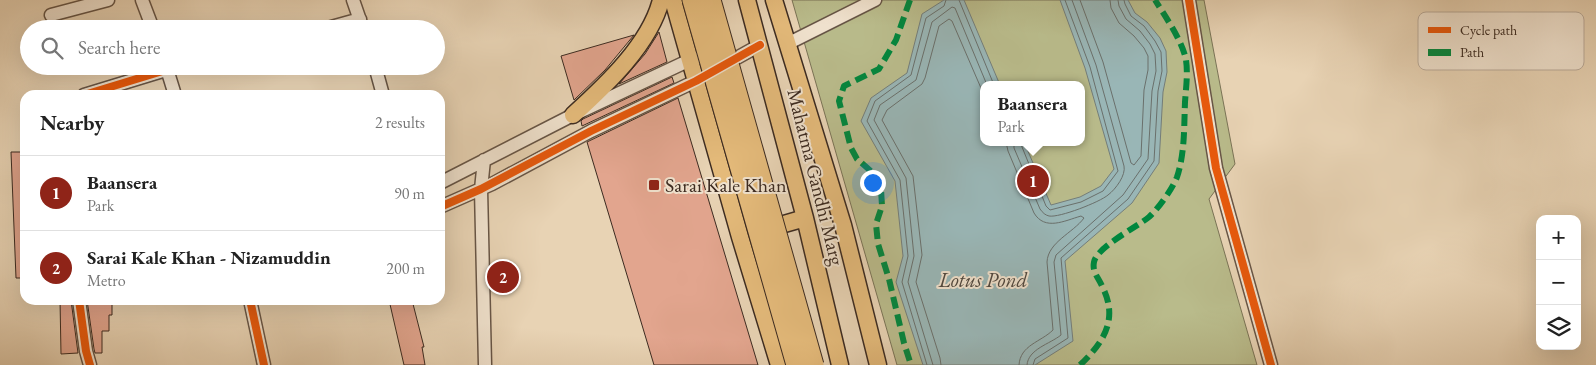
<!DOCTYPE html>
<meta charset="utf-8">
<style>
:root{--surface:#fff;--page:#f6f6f6;--text:#222;--muted:#767676;--line:#e0e0e0;--accent:#8f2418}
body{margin:0;font-family:"EB Garamond",serif;background:var(--page);color:var(--text)}
.controls{position:absolute;right:15px;bottom:15px;display:grid;overflow:hidden;border-radius:10px;box-shadow:0 5px 20px #0002}
.controls button{width:45px;height:45px;display:grid;place-items:center;padding:0;border:0;border-bottom:1px solid var(--line);background:var(--surface);color:var(--text);font:25px sans-serif}
.you{position:absolute;left:872px;top:182px;width:18px;height:18px;margin:-12px;border:4px solid #fff;border-radius:50%;background:#1a73e8;box-shadow:0 0 0 8px #1a73e833}
.badge{display:grid;place-items:center;width:32px;height:32px;border-radius:50%;background:var(--accent);color:#fff;font-size:16px;font-weight:700}
.pin{position:absolute;translate:-50% -50%;border:2px solid #fff;box-shadow:0 1px 5px #0006}
.popup{position:absolute;left:980px;top:81px;width:105px;height:65px;box-sizing:border-box;display:grid;place-content:center;border-radius:10px;background:var(--surface);filter:drop-shadow(0 1px 4px #0005);font-size:16px;white-space:nowrap;color:var(--muted)}
.popup b{font-size:19px;color:var(--text)}
.popup::after{content:'';position:absolute;left:50%;top:100%;margin-left:-10px;border:10px solid transparent;border-top-color:var(--surface)}
.list{margin:0;padding:0;list-style:none}
h2{display:flex;justify-content:space-between;align-items:center;height:65px;margin:0;padding:0 20px;font-size:21px}
h2 small{font-size:16px;font-weight:400;color:var(--muted)}
.list li{display:grid;grid-template-columns:32px 1fr auto;gap:15px;align-items:center;box-sizing:border-box;height:75px;padding:0 20px;border-top:1px solid var(--line)}
.list b{display:block;font-size:19px;white-space:nowrap}
.list p{margin:0;font-size:16px;white-space:nowrap;color:var(--muted)}
.list em{font-size:16px;font-style:normal;color:var(--muted)}
.icon{flex:none;width:28px;height:28px;fill:none;stroke:currentColor;stroke-width:2;stroke-linecap:round;stroke-linejoin:round}
.map{position:relative;flex:none;width:1596px;height:365px;overflow:hidden}
.search{position:absolute;background:var(--surface);box-shadow:0 5px 20px #0002;left:20px;top:20px;width:425px;height:55px;display:flex;align-items:center;gap:12px;box-sizing:border-box;padding:0 18px;border-radius:28px;color:var(--muted);font-size:19px}
.panel{position:absolute;background:var(--surface);box-shadow:0 5px 20px #0002;left:20px;top:90px;width:425px;height:215px;border-radius:15px}
.map>svg:first-child{display:block}
.green{fill:#b9bb8b;stroke:#7a7356;fill-rule:evenodd}
.water{fill:#99b6b6;stroke:#747e7a}
.lines{fill:none;stroke-linecap:round;stroke-linejoin:round}
.shore{stroke:#6a706c;stroke-width:1}
.building{fill:#e2a58e;stroke:#3c2b21}
.minor-casing{stroke:#675546;stroke-width:15}
.major-casing{stroke:#3c2b21;stroke-width:19}
.minor{stroke:#f0e2ce;stroke-width:12}
.major{stroke:#e4ba7a;stroke-width:16}
.highway-bridge-casing{stroke:#3c2b21;stroke-width:21;stroke-linecap:butt}
.highway-bridge{stroke:#e4ba7a;stroke-width:19}
.quiet{stroke:#00873e;stroke-width:6;stroke-dasharray:12 6;stroke-linecap:butt}
.cycleway-casing{stroke:#f0e2ce;stroke-width:11}
.cycleway{stroke:#e8590c;stroke-width:8}
.poi-dot{fill:#8f2418;stroke:#f0e2ce;stroke-width:2}
.labels{text-anchor:middle;stroke-width:4;stroke-linejoin:round;paint-order:stroke}
.street-label{font-size:20px;fill:#3c2b21;stroke:#f0e2ce}
.poi-label{font-size:20px;fill:#3c2b21;stroke:#f0e2ce;text-anchor:start}
.water-label{font-size:21px;font-style:italic;fill:#4f473f;stroke:#f0e2ce}
.key{fill:#f0e2ce;stroke:#baab9a;stroke-width:1}
.key-label{font-size:14px;fill:#3c2b21}
</style>
<div class="map">
<svg width="1596" height="365" viewBox="0 0 1596 365">
<rect width="100%" height="100%" fill="#e8d3b4"/>
<filter id="stains"><feTurbulence type="fractalNoise" baseFrequency=".004" numOctaves="4"/><feColorMatrix values="0 0 0 0 .2 0 0 0 0 .09 0 0 0 0 .02 0 0 0 .5 -.17"/></filter>
<radialGradient id="worn" r=".72"><stop offset=".6" stop-color="#630" stop-opacity="0"/><stop offset="1" stop-color="#630" stop-opacity=".3"/></radialGradient>
<path class="green" d="M792,0H1204L1235,164L1209,199L1257,365H897ZM984,85H1082V142H984Z"/>
<path class="water" d="M944,0H964L1000,85H984V142H1024L1051,205L1080,197L1101,186L1114,169L1085,68L1060,0H1128L1135,13L1147,22L1160,38L1166,51L1167,72L1163,92L1159,163L1132,203L1065,261L1073,341L1035,365H923L896,282L903,256L895,181L861,121L871,98L907,73L922,14Z"/>
<g class="lines">
<path class="shore" d="M959,0L994,85
M1080,0L1103,62L1131,163L1134,165L1141,156L1144,90L1148,70V56L1144,48L1134,36L1119,23L1111,8L1110,0
M1006,142L1008,151L1034,213C1045,231 1064,221 1081,216L1084,218C1073,233 1048,242 1047,262L1053,330C1041,342 1020,345 1019,365
M1014,142V148L1040,209C1043,213 1045,215 1049,216C1059,218 1100,202 1108,195C1116,189 1126,175 1124,166L1096,65L1072,0
M1020,142L1046,206L1050,210L1081,202L1103,191L1118,171L1090,67L1065,0
M927,365L902,282L908,256L900,180L867,121L875,101L911,75L926,18L944,6L946,0
M933,365L908,282L914,256L906,178L874,120L880,105L916,80L932,22L952,7L955,8L987,85
M941,365L940,358L916,282L922,255L913,176L882,120L887,110L922,84L925,78L939,26L949,19L952,21L984,95
M1027,365C1028,349 1050,344 1061,335L1054,262L1056,255L1123,195L1148,159L1152,91L1156,71L1155,54L1150,44L1140,31L1126,19L1119,6L1118,0
M1033,365L1035,359L1068,338L1061,258L1128,199L1154,161L1158,91L1162,71L1161,52L1155,41L1144,26L1131,16L1125,4L1124,0"/>
</g>
<path class="building" d="M659,32L667,62L619,84L645,54Z
M634,35L605,70L574,100L561,56Z
M672,77L674,83L582,126L581,121L583,119Z
M678,98L758,365H654L587,142Z
M11,152H25V278H16Z
M60,300H71L78,353L61,354Z
M87,300H112V315H109V331H102V353H95L94,349Z
M389,300H412L424,347H422L425,365H404Z"/>
<g class="lines">
<g class="minor-casing">
<path id="minor" d="M142,0L153,29
M353,0L363,29
M1189,0L1216,168L1271,365
M51,15L108,0
M324,29L360,19
M787,44L875,0
M724,65L760,45
M166,66L175,95
M375,66L383,95
M84,95L179,66
M484,160L481,189L485,365
M440,183L573,115L690,60L715,54
M440,207L492,184L591,131L702,78
M79,300L86,351L90,365
M250,300L264,365"/>
</g>
<g class="major-casing">
<path id="major" d="M673,0L740,237L779,365
M747,0L805,218L840,365
M774,0L843,225L878,365
M573,115C606,85 650,44 661,0
M763,230L805,218"/>
</g>
<use href="#minor" class="minor"/>
<use href="#major" class="major"/>
<g class="highway-bridge-casing">
<path id="highway-bridge" d="M692,0L796,365
M711,0L814,365"/>
</g>
<use href="#highway-bridge" class="highway-bridge"/>
<path class="quiet" d="M910,0L896,40L879,69L844,86L839,101L851,148L857,159L873,173L881,189L882,206L876,224L878,244L889,279L904,343L911,365
M1080,365C1104,342 1119,319 1102,286C1098,277 1092,272 1094,262C1097,247 1137,227 1149,217C1158,209 1173,188 1177,177C1185,153 1184,126 1185,102C1186,88 1188,73 1186,60C1183,42 1165,16 1155,0"/>
<g class="cycleway-casing">
<path id="cycleway" d="M1189,0L1216,168L1271,365
M84,95L179,66
M440,207L481,189L591,131L696,81L760,45
M79,300L86,351L90,365
M250,300L264,365"/>
</g>
<use href="#cycleway" class="cycleway"/>
</g>
<rect class="poi-dot" x="648" y="179" width="12" height="12" rx="2.5"/>
<g class="labels">
<g class="street-label">
<text transform="translate(816 177) rotate(76)" y="7">Mahatma Gandhi Marg</text>
</g>
<g class="poi-label">
<text x="665" y="192">Sarai Kale Khan</text>
</g>
<g class="water-label">
<text x="983" y="287">Lotus Pond</text>
</g>
</g>
<rect x="1418" y="12" width="166" height="58" rx="8" class="key"/>
<rect x="1428" y="27" width="23" height="6" fill="#e8590c"/>
<rect x="1428" y="49" width="23" height="7" fill="#00873e"/>
<g class="key-label">
<text x="1460" y="35">Cycle path</text>
<text x="1460" y="57">Path</text>
</g>
<rect width="100%" height="100%" filter="url(#stains)"/>
<rect width="100%" height="100%" fill="url(#worn)"/>
</svg>
<div class="controls">
<button>+</button>
<button>−</button>
<button><svg class="icon" aria-label="layers" viewBox="0 0 24 24"><path d="M12 4l9 5-9 5-9-5zM3 14l9 5 9-5"/></svg></button>
</div>
<div class="you"></div>
<div class="pin badge" style="left:1033px;top:181px">1</div>
<div class="popup"><b>Baansera</b>Park</div>
<div class="pin badge" style="left:503px;top:277px">2</div>
<div class="search"><svg class="icon" aria-label="search" viewBox="0 0 24 24"><circle cx="10" cy="10" r="6"/><path d="M15 15l6 6"/></svg>Search here</div>
<section class="panel">
<h2>Nearby<small>2 results</small></h2>
<ul class="list">
<li><span class="badge">1</span><div><b>Baansera</b><p>Park</p></div><em>90 m</em></li>
<li><span class="badge">2</span><div><b>Sarai Kale Khan - Nizamuddin</b><p>Metro</p></div><em>200 m</em></li>
</ul>
</section>
</div>
